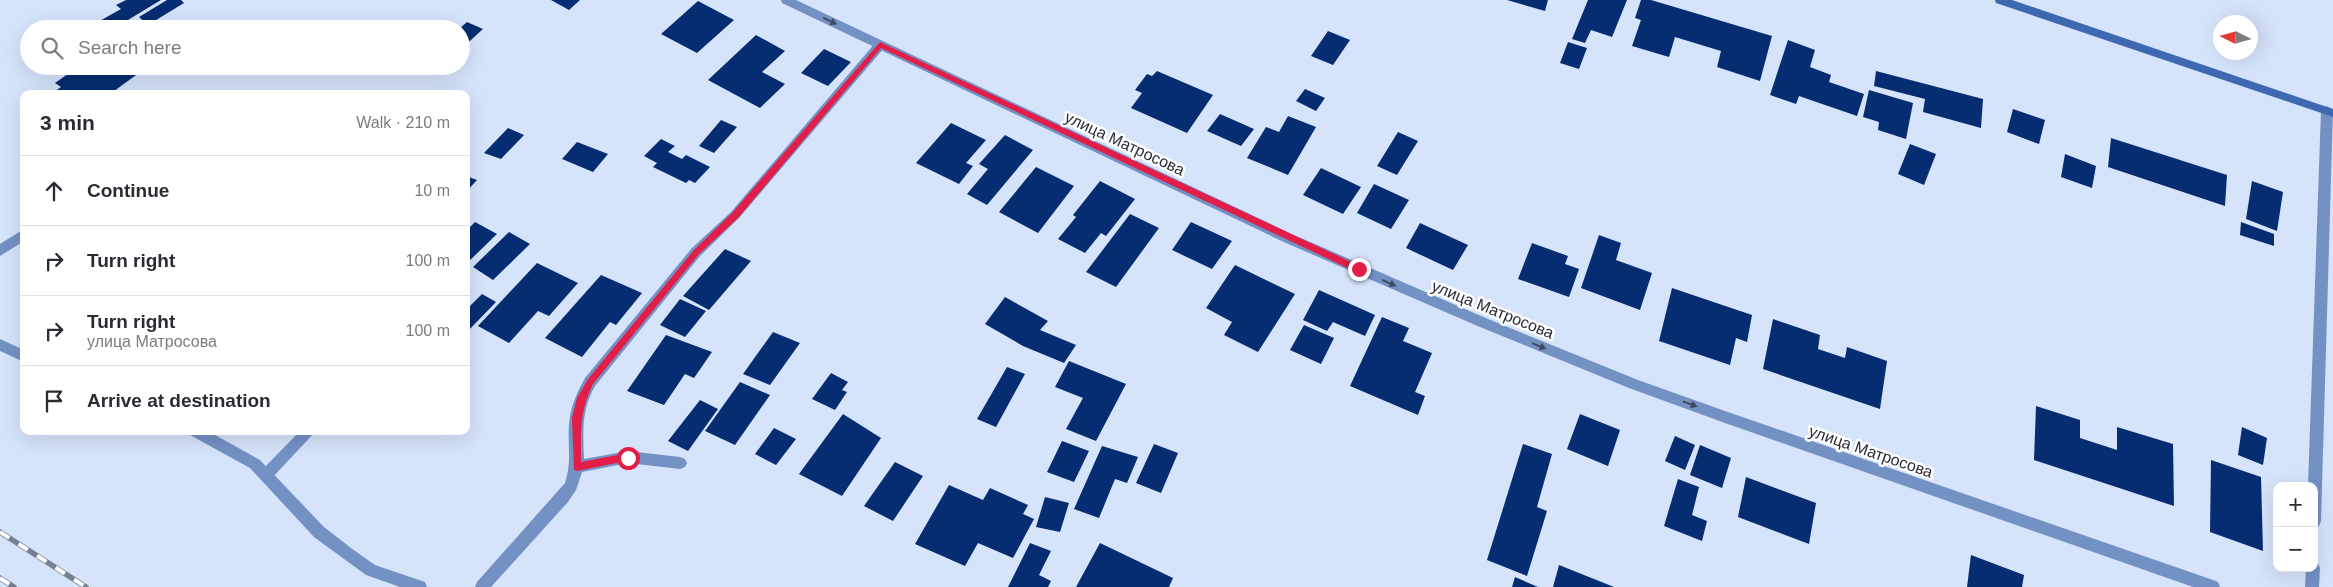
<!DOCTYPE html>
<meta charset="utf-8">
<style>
:root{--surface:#fff;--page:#f2f2f3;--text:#2b2b33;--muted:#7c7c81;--line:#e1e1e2}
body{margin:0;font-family:Helvetica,sans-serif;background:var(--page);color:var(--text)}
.controls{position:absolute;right:15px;bottom:15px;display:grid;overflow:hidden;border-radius:10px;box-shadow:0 5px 20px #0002}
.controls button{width:45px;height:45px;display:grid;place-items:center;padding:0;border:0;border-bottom:1px solid var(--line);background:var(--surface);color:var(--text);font:25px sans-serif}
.compass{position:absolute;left:2213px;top:15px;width:45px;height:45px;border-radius:50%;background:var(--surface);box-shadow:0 5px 20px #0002;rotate:275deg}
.stop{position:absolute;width:15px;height:15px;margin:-11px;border:4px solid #e11d48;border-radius:50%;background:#fff}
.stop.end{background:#e11d48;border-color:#fff;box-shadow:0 1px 5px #0008}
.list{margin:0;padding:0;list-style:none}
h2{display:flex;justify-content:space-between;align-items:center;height:65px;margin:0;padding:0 20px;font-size:21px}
h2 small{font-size:16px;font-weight:400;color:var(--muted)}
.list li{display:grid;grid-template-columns:32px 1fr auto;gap:15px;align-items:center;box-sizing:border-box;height:70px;padding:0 20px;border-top:1px solid var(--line)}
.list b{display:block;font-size:19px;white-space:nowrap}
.list p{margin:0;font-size:16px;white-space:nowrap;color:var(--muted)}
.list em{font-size:16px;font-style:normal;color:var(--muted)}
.icon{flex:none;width:28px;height:28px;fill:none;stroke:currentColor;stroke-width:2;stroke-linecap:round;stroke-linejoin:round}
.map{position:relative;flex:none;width:2333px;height:587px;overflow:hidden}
.search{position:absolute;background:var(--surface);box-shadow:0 5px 20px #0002;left:20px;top:20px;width:450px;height:55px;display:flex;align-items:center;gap:12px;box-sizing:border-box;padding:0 18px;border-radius:28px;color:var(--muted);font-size:19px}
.panel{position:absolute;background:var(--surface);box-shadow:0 5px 20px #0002;left:20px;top:90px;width:450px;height:345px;border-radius:10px}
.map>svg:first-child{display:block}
.building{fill:#062d71}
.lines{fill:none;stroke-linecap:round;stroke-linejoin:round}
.lane{fill:#7491c4;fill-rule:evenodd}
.street{fill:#7491c4;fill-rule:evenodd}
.secondary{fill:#3e68b2;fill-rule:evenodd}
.rail-casing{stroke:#778090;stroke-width:5.5}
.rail{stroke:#fff;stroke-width:4;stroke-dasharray:11;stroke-linecap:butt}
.oneway{fill:#3f4b61}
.route{fill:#e11d48}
.labels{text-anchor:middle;stroke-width:5;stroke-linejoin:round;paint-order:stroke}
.street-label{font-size:16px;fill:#282d36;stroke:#fff}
</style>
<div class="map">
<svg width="2333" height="587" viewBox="0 0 2333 587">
<rect width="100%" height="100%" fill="#d5e3fb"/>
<path class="building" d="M126,0H161L113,29L89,27L121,9L116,5Z
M167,0H181L184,3L148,25L139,17Z
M551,0H580L569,10Z
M1507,0H1548L1545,11Z
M1588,0H1627L1612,37L1591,30L1585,43L1572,39Z
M1641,0H1651L1772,36L1760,81L1717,67L1721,51L1675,37L1669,57L1632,46L1641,20L1635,18Z
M698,1L734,20L697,53L661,34Z
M467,22L483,29L461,49V29H459Z
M1328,31L1350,40L1333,65L1311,56Z
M756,35L785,51L762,72L785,84L760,108L708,80Z
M1788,40L1815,50L1810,67L1831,75L1829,82L1864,94L1857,116L1799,96L1796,104L1770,95Z
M1568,42L1587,48L1579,69L1560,63Z
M824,49L851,62L828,86L801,73Z
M91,66H138L143,70L110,94H51L61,87L55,83L78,67L84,71Z
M1157,71L1213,95L1187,133L1131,108L1142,93L1135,90L1147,74L1152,76Z
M1876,71L1983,99L1981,128L1923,112L1925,99L1874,86Z
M1305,89L1325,98L1316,111L1296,101Z
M1869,90L1913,103L1906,139L1878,130L1879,122L1863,117Z
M2013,109L2045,120L2039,144L2007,132Z
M1220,114L1254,129L1241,146L1207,131Z
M1288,116L1316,127L1288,175L1247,158L1266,127L1279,132Z
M721,120L737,127L714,153L699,146Z
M951,123L986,140L966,163L973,166L959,184L916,163Z
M508,128L524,135L501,159L484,153Z
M1398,132L1418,141L1397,175L1377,166Z
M1005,135L1033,150L987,205L967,194L988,169L979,164Z
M2111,138L2227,175L2225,206L2108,167Z
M661,139L675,146L668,152L682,159L686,155L710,167L695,183L689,180L686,183L653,167L657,163L644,156Z
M577,142L608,154L593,172L562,159Z
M1910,144L1936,154L1924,185L1898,174Z
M2065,154L2096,166L2092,188L2061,177Z
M1036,167L1074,186L1038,233L999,212Z
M1321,168L1361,187L1343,214L1303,195Z
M466,176L477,180L466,192Z
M1100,181L1135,199L1106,236L1101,233L1085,253L1058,239L1076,217L1073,215Z
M2252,181L2283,192L2277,231L2246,219Z
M1374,184L1409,200L1391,229L1357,213Z
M1130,214L1159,228L1116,287L1086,272Z
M475,222L497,234L466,264V231Z
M1191,222L1232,241L1212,269L1172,250Z
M2241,222L2274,234V246L2240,235Z
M1420,223L1468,245L1453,270L1406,248Z
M509,232L530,244L493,280L473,267Z
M1599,235L1621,243L1616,260L1652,273L1640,310L1581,288Z
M1532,243L1568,256L1565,264L1579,269L1569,297L1518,279Z
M725,249L751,261L709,310L683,296Z
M537,263L578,283L549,316L538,311L509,343L478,326Z
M1235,265L1295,294L1258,352L1224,335L1232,322L1206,308Z
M601,275L642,293L616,325L610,322L582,357L545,338Z
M1672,288L1752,315L1747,342L1736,338L1730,365L1659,341Z
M1319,290L1375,315L1365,336L1333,322L1327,331L1303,320Z
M482,294L496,302L466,333V310Z
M1005,297L1048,321L1040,330L1076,345L1064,363L1023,346L985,324Z
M680,299L706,311L685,337L660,325Z
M1382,317L1409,328L1403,341L1432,353L1415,392L1425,396L1418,415L1350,386Z
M1773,319L1820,335L1818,349L1845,358L1847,347L1887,361L1880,409L1763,369Z
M1304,325L1334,338L1321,364L1290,350Z
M773,332L800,343L770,385L743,374Z
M666,335L712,352L694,378L685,374L664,405L627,391Z
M1069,361L1126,384L1096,441L1066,429L1083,398L1055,387Z
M1007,367L1025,374L996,427L977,419Z
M831,373L848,382L842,390L847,392L835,410L812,399Z
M740,382L770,395L735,445L705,431Z
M700,400L718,409L688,451L668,441Z
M2036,406L2080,420V438L2117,450V427L2173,444L2174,506L2034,460Z
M843,414L881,438L842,496L799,474Z
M1580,414L1620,430L1608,466L1567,449Z
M2242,427L2267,438L2263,465L2238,455Z
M774,428L796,439L776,465L755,454Z
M1675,436L1695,445L1685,470L1665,461Z
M1062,441L1089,451L1074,482L1047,472Z
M1154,444L1178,453L1161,493L1136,483Z
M1523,444L1552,454L1537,507L1547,511L1527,576L1487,560Z
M1700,445L1731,458L1722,488L1690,475Z
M1102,446L1138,457L1127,483L1115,479L1099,518L1074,509Z
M2211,460L2261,477L2263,551L2210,532Z
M895,462L923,476L893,521L864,506Z
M1746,477L1816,503L1809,544L1738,517Z
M1678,479L1699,487L1692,515L1707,521L1702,541L1664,526Z
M949,485L983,500L990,488L1028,505L1023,514L1034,519L1013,558L978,543L965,566L915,544Z
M1045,497L1069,503L1060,532L1036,527Z
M1030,543L1051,551L1039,575L1051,581L1048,587H1008Z
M1100,543L1173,578L1169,587H1076Z
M1971,555L2024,575L2022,587H1967Z
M1559,565L1614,587H1553Z
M1515,577L1538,587H1512Z"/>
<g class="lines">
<path class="lane" d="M880,41L885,45L884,48L739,218L700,256L595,386C581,410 583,433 584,459L628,451L680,457L685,459L687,463L685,467L680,469L628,463L582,472L576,490L568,502L491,587H475L477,582L565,483C573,458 566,441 570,417C572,403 578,391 585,378L692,248L731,212L876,42Z
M24,229V241L0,256V244Z
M300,431H316L271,479L266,481L261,479L259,475L261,471Z"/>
<path class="street" d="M781,0H796L1294,235L1488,319L1638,380L1725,411L2213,580L2218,582L2220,587H2193L1725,423L1629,388L1480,327L1286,243L782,3Z
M2327,106L2333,110L2321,521L2319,526L2314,527V486H2308L2321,110Z
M0,339L24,350V362L0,351Z
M188,431H208L260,460L324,527L351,548L375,565L425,582L427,587H400L366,575L314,537L250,468L190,435Z
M2314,562L2318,563L2320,568L2319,587H2305L2306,568H2314Z"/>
<path class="secondary" d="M1995,0H2012L2333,109V117L1996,3Z"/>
<g class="rail-casing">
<path id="rail" d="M0,532L86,587
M0,578L14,587"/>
</g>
<use href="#rail" class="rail"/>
</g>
<defs><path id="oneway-solid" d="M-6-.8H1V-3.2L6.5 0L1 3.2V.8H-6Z" transform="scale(1.25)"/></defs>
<g class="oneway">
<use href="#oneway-solid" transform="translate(830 21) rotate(26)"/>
<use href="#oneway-solid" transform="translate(1389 283) rotate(24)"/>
<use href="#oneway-solid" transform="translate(1539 346) rotate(22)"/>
<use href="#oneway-solid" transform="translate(1690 404) rotate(20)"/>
</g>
<path class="route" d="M880,42L1362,267L1363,269L1362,272H1356L881,48L738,218L699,254L593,384C579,412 581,432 581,462L628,453L632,458L631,460L577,471L574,470L572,418L577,398L588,379L694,250L732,213Z"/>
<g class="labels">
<g class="street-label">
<text transform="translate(1125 143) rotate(25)" y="6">улица Матросова</text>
<text transform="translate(1493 309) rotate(22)" y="6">улица Матросова</text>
<text transform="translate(1871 451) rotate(19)" y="6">улица Матросова</text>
</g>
</g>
</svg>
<div class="controls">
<button>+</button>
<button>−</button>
</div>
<svg class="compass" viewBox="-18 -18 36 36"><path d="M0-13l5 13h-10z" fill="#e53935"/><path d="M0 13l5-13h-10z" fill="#7c7c81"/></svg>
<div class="stop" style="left:628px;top:458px"></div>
<div class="stop end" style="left:1359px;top:269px"></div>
<div class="search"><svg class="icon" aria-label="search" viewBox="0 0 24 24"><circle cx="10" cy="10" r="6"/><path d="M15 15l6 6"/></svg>Search here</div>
<section class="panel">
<h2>3 min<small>Walk · 210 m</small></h2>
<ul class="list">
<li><svg class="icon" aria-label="ahead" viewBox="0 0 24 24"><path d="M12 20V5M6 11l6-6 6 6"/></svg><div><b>Continue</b></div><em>10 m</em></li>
<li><svg class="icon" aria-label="right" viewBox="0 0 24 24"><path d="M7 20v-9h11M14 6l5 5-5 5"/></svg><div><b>Turn right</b></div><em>100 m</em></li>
<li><svg class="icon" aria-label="right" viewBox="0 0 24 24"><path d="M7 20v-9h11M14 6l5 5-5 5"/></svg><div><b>Turn right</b><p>улица Матросова</p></div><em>100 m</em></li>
<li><svg class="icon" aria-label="arrive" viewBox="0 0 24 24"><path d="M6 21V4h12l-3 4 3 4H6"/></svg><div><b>Arrive at destination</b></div></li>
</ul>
</section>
</div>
